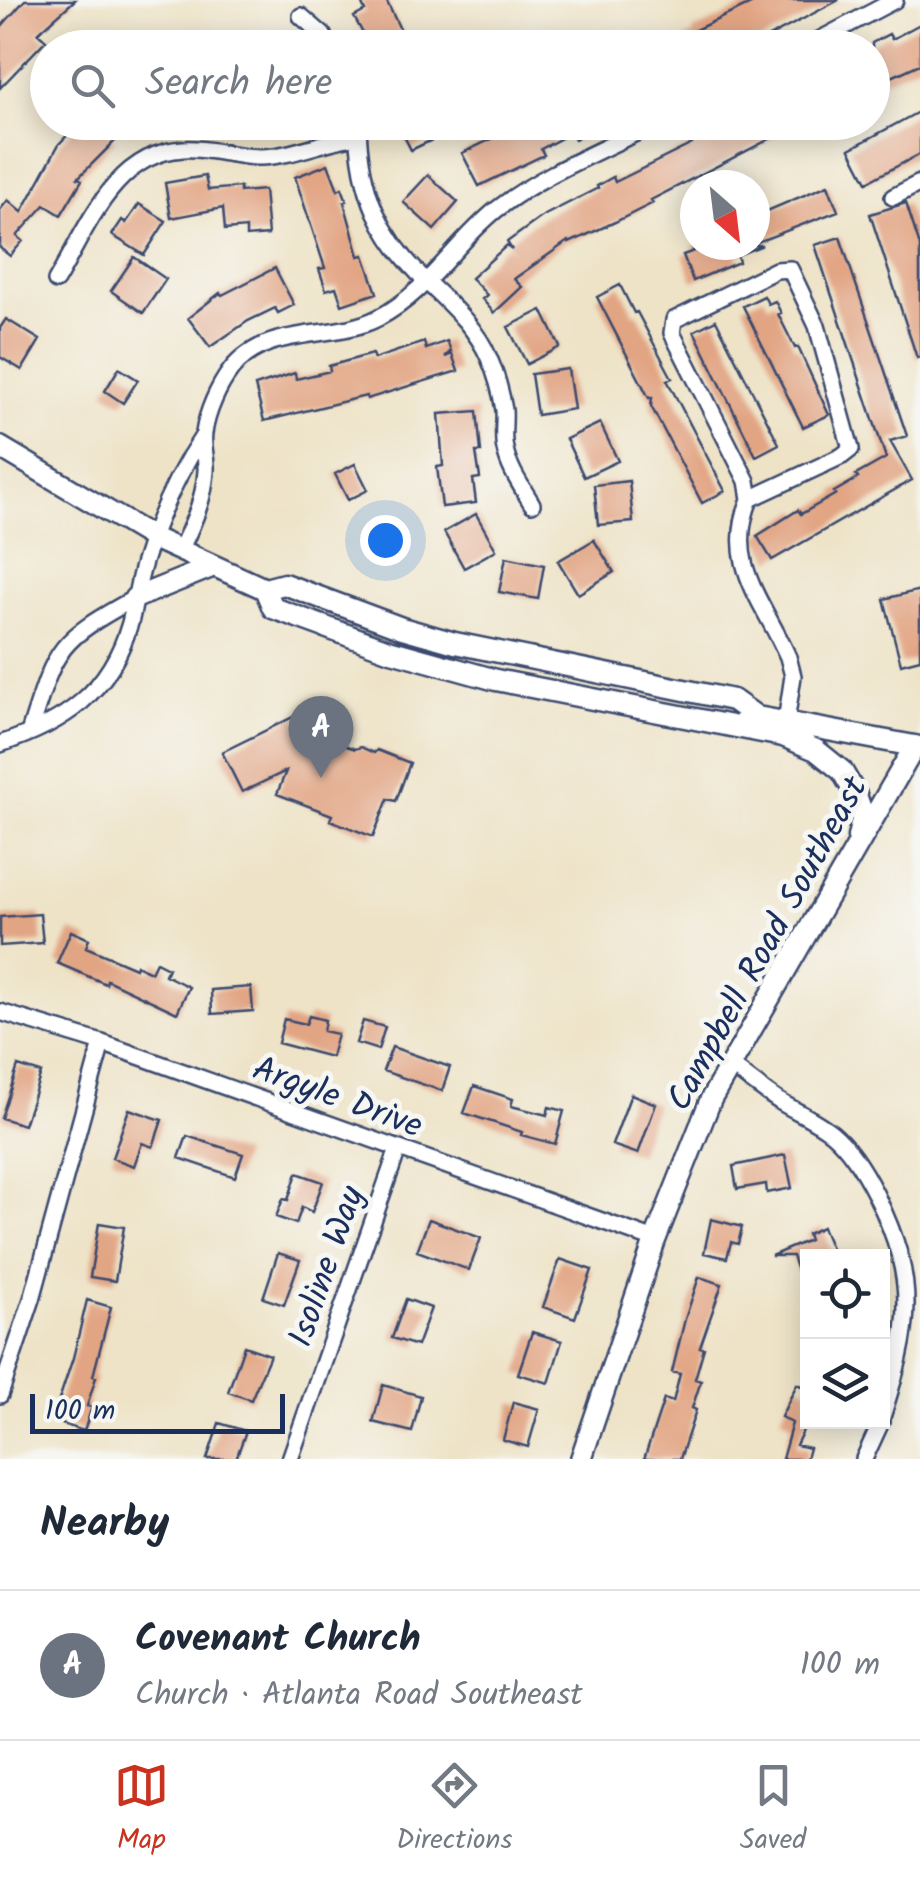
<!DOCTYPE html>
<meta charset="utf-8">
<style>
:root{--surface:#fff;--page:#f6f6f7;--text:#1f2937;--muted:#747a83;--line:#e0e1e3;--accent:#c8321e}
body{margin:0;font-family:Kalam,sans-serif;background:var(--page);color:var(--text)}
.controls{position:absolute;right:30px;bottom:30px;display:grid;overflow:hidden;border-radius:0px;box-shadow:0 5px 25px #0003}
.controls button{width:90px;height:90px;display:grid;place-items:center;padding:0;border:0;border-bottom:2px solid var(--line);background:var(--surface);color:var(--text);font:50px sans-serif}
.compass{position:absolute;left:680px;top:170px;width:90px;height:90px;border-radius:50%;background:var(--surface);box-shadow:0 5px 25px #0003;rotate:152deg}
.scale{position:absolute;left:30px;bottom:25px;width:255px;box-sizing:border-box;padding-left:10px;border:5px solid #1b2f5e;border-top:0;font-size:28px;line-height:35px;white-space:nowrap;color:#1b2f5e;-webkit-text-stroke:8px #f6f6f2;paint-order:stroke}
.you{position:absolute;left:385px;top:540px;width:35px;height:35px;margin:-25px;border:8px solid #fff;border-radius:50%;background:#1a73e8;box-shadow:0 0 0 15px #1a73e833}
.badge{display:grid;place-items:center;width:65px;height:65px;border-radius:50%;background:var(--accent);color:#fff;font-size:32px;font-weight:700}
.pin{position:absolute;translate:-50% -82px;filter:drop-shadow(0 2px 5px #0008)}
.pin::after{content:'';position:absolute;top:52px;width:35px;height:30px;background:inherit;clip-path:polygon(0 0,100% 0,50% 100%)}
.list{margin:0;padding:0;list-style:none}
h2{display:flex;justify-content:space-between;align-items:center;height:130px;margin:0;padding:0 40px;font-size:42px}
h2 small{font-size:32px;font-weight:400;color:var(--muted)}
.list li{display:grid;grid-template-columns:65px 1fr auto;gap:30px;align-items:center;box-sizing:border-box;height:150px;padding:0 40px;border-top:2px solid var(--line)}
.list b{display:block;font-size:38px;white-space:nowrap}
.list p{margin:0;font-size:32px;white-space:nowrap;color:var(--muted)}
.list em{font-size:32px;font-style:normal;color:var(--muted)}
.icon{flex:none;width:55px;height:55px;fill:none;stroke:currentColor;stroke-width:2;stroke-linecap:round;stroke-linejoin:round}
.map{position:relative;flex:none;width:920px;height:1459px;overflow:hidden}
.search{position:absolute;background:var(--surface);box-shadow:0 5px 25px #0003;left:30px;right:30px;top:30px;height:110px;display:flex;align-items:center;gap:25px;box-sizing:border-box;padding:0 35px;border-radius:55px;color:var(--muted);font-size:38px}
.sheet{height:280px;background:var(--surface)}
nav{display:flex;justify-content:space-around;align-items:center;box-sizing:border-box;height:140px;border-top:2px solid var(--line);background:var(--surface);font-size:28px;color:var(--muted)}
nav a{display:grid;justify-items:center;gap:5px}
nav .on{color:var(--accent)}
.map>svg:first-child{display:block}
.building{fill:#e2a584}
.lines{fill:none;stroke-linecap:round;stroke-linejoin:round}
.street-casing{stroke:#3b4a6e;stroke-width:20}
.secondary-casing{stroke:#3b4a6e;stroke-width:25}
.street{stroke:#fff;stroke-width:15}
.secondary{stroke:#fff;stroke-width:20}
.labels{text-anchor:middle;stroke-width:10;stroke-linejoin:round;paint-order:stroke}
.street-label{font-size:35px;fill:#1b2f5e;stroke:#f6f6f2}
</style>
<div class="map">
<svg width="920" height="1459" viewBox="0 0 920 1459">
<rect width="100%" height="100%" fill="#f6f6f2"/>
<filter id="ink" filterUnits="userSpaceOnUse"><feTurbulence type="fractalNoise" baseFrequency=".01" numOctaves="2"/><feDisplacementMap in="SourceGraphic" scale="20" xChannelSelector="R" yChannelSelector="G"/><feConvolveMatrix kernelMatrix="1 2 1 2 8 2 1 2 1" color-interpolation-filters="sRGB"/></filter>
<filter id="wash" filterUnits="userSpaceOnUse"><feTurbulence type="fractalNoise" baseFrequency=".0048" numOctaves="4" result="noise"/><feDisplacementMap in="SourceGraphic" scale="40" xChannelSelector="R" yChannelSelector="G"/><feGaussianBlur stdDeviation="2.25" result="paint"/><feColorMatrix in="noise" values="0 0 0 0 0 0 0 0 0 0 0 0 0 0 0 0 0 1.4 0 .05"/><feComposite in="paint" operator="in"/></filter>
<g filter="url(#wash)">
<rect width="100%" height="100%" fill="#eee3c7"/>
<g id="blocks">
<path class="building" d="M25,0H75L38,33L46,40L0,88V28Z
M360,0H386L409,48H346L365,37L354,17L365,11Z
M759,0H839L757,43L755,40L740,48H668L694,34L693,31Z
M920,24V64L872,86V43L889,34L892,39Z
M920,111V154L867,182L850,149Z
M80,122L136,125L108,134L115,141L78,178L82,180L61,215L45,205L17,236L23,241L10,256L0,248V210L8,200L22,212L59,144Z
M397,122H439L445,134L411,150Z
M527,122H592L587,125L590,132L575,139L571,133L541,149L544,155L479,186L462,153Z
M723,122H803L651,200L653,203L615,222L569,243L568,241L514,279L522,287L494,313L482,299L487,295L471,278L506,246L512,250L507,242L543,216L598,188L597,186L613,177L615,182L692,144L690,139Z
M328,164L338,190L342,188L347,201L344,202L359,256L364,255L377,293L342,305L336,287L326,290L319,269L325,268L295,177Z
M428,175L458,202L434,230L403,202Z
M205,176L208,190L240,187V192L264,190L268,235L246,237V228L225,230L223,208L171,218L165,183Z
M828,185L838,211L755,243V216Z
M906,203L920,246V357L917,358L870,214Z
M139,204L166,221L144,255L112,235L122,220L126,223Z
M840,237L907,436L890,441L912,480L772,560L757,536L798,510L801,514L836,494L834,492L858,478L856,475L886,458L815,245Z
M692,245H761V246L737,255L739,262L693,281L683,255L694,251Z
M134,257L166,279L143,313L111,291Z
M275,268L294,305L278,313L275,308L248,321L210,347L188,318L220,293L222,295Z
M620,285L634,313L637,312L672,378L667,380L725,491L702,503L651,406L652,398H649L597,297Z
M764,296L768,304L775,301L781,313L778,314L795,348L798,347L829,415L803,427L743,306Z
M542,310L560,347L527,364L508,327Z
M6,319L40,340L22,370L0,357V328Z
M716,320L779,444L756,456L694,331Z
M447,341L451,351L445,357L452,354L458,371L367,399L366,396L264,421L255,386L295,373L296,379L330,371L329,366L372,354L374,359L424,342L426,349Z
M119,368L138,380L123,403L105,391Z
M568,369L574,409L537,415L531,374Z
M477,411L481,452H476L480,478L473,479L476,503L442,507L437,467L443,466L439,414Z
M600,423L618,461L584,477L566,439Z
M355,464L368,490L348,500L335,474Z
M629,481L633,522L598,525L594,485Z
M476,514L496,550L464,568L444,532Z
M594,540L614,572L578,594L558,561Z
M506,557L544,565L538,599L499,592Z
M920,590V659L901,664L884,599Z
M295,716L301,730L355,749L361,747L374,753L377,750L410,763L396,801L388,799L373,837L330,820L332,815L277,794L286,771L242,792L222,752Z
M40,914L43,943L0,946V917Z
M71,931L89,939L86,947L135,968L136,965L151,972L156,962L168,968L165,975L189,987L177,1013L107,980L106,984L57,963Z
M251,987L253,1011L212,1014L211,990Z
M309,1016L325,1020L323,1031L337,1034L331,1057L278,1043L284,1019L306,1024Z
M363,1021L385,1027L378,1050L356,1043Z
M392,1047L450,1067L442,1091L383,1071Z
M18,1066L41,1073L24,1125L1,1118Z
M474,1086L513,1099L511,1106L547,1115L549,1107L564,1111L555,1144L521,1135L522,1132L464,1113Z
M631,1094L656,1104L638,1154L612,1145Z
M129,1109L162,1120L153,1147L142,1143L134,1166L112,1158Z
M187,1136L243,1154L235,1177L179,1158Z
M785,1155L792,1188L767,1193L766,1184L737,1189L733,1166Z
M297,1173L323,1182L312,1212L302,1207L296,1224L276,1217L283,1199L288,1200Z
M429,1219L481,1238L469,1270L417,1251Z
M711,1219L742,1227L738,1244L731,1242L727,1258L704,1253Z
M99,1223L124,1227L115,1281L90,1277Z
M822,1227L834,1256H808V1267L797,1271L792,1256H771L809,1240L807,1234Z
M278,1253L300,1260L284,1305L263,1298Z
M560,1259L592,1270L575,1318L543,1307Z
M699,1277L722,1284L700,1347L704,1348L695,1379L701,1381L692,1408L696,1410L680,1459H644L664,1399L673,1402L680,1374L672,1372L685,1319Z
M406,1299L431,1308L417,1346L392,1338Z
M87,1300L111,1307L93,1376L96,1377L87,1406L92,1407L84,1431L52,1421L73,1358Z
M532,1332L562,1341L549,1383L518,1374Z
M244,1346L270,1355L251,1400L228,1392Z
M797,1384L808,1389V1420L796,1445L809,1448L806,1459H782L792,1423L781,1417Z
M383,1385L421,1396L412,1432L373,1422Z
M513,1402L539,1409L528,1447L503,1440Z
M219,1423L246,1431L236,1459H207Z"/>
</g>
</g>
<g filter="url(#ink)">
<use href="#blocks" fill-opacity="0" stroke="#3b4a6e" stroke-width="2.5"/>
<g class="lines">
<g class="street-casing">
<path id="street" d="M301,16L323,35L329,48
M804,48L895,0
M358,122C359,193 380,238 431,286C453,307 477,329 489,358C496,374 501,392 504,410C505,423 502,436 505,449C509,469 522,487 532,504
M893,197L920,183
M790,269L817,326L851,449L842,456L750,499L747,481L672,333L674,320L776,270Z
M56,281C87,229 114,153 183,149C208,147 235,157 260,157C290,157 327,140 358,136
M750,499C724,563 763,600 788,657L793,676L786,722
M180,551C192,525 204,501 206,471C207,459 202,446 204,433C207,412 218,387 231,370C268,323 331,342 378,318C427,293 454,244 496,210C543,173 605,149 658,122
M29,733C56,648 55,642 135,598
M0,744C65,723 110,692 130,623C135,603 138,582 144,562C157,519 178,473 203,436
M0,1012L102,1043L655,1240
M730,1065C746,1077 762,1090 779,1101C797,1112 816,1120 832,1133C851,1149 865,1173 876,1195C919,1283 911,1326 882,1417
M0,1395L32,1299L102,1043
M290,1459L398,1149
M864,1459L881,1422"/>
</g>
<g class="secondary-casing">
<path id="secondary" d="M0,447L153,538L265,589L284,584L402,628L455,643L733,700L757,717
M265,589L273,608L388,650L496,680L783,736L816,750L842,771L856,795L863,815L858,837
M135,598L214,566
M745,720L757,717L920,747
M581,1459L655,1240L711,1099L915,746"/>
</g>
<use href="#street" class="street"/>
<use href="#secondary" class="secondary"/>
</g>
</g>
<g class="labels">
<g class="street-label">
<text transform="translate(766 943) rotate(-61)" y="12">Campbell Road Southeast</text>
<text transform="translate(338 1096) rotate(20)" y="12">Argyle Drive</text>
<text transform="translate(325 1266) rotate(-71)" y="12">Isoline Way</text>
</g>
</g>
</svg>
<div class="controls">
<button><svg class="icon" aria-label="locate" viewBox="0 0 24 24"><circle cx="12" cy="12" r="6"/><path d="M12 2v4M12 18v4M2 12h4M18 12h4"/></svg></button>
<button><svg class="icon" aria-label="layers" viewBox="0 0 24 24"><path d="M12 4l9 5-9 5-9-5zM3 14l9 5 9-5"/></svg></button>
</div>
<svg class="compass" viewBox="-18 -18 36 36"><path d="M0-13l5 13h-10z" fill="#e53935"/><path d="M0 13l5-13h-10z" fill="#747a83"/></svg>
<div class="scale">100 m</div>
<div class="you"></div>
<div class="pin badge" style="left:321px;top:778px;background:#6b7280">A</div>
<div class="search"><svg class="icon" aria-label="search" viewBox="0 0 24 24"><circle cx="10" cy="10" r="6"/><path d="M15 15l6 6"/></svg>Search here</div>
</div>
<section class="sheet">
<h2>Nearby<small></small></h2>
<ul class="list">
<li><span class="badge" style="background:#6b7280">A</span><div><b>Covenant Church</b><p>Church · Atlanta Road Southeast</p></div><em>100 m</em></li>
</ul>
</section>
<nav>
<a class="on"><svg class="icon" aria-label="map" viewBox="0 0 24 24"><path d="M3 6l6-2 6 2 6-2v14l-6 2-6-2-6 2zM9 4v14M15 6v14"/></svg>Map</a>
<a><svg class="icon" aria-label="directions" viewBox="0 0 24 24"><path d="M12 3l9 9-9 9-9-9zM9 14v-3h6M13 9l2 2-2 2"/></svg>Directions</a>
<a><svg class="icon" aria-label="saved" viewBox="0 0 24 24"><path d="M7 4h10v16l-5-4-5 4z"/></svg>Saved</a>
</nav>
